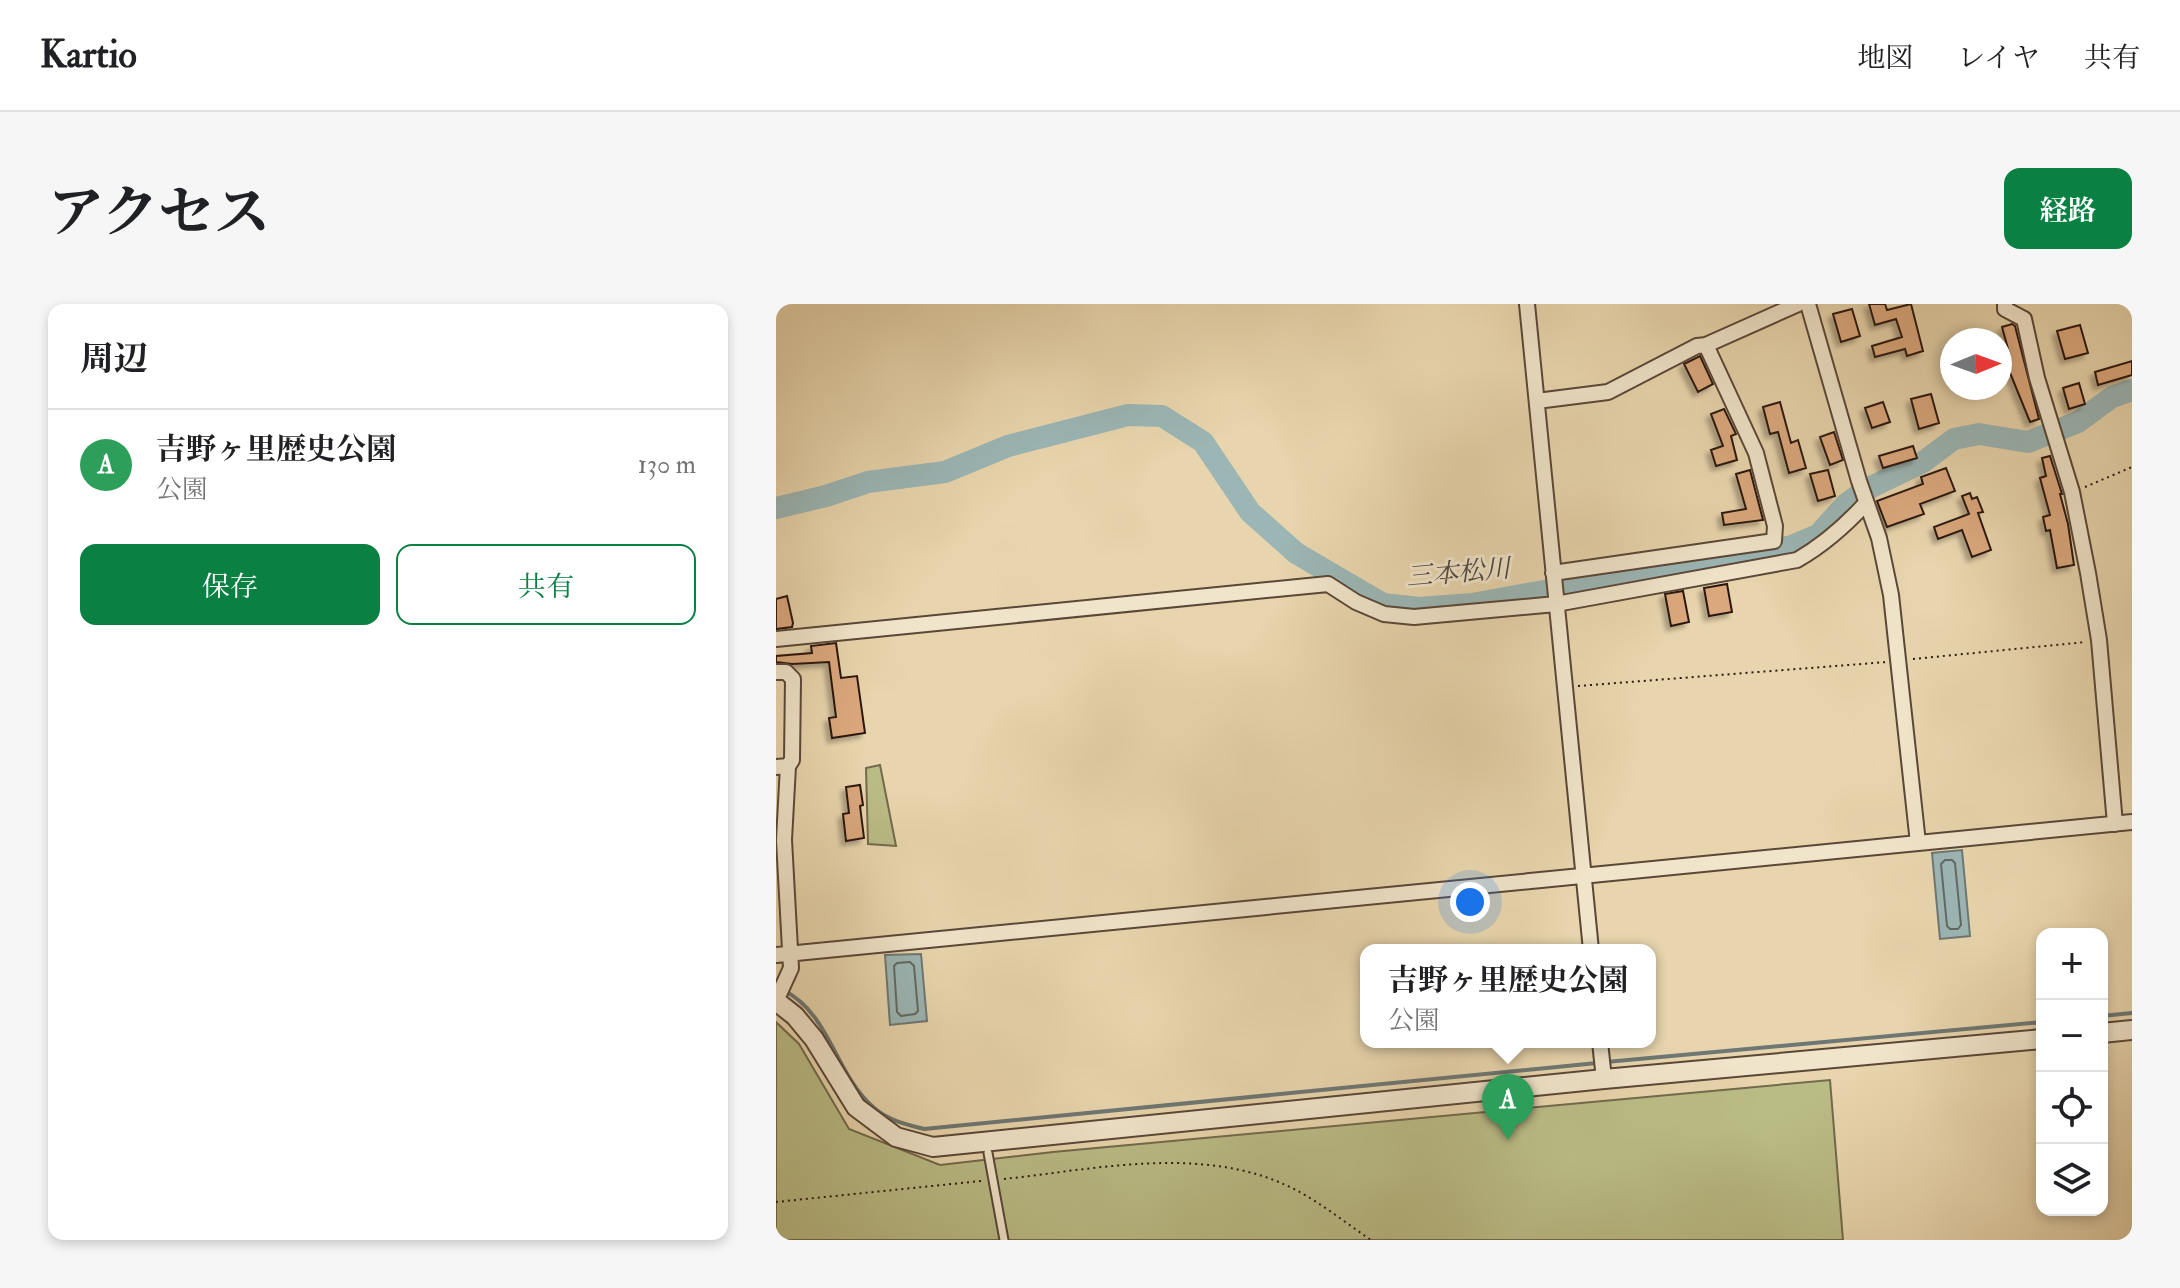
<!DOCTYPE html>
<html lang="ja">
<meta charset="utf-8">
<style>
:root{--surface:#fff;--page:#f6f6f6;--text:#202124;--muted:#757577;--line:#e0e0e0;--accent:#0b8043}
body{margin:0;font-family:"IM FELL Double Pica","Noto Serif JP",serif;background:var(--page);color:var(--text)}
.controls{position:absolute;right:24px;bottom:24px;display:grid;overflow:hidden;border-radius:16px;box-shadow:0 4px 12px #0003}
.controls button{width:72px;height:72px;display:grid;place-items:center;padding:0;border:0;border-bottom:2px solid var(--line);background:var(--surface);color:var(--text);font:40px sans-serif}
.compass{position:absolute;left:1164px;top:24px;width:72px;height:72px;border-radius:50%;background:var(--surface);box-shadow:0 4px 12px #0003;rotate:89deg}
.you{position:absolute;left:694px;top:598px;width:28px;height:28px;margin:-20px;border:6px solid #fff;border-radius:50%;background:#1a73e8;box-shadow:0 0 0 12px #1a73e833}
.badge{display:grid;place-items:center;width:52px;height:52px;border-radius:50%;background:var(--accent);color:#fff;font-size:26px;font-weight:700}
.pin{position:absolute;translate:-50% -66px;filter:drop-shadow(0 2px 4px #0008)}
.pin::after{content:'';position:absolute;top:42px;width:28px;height:24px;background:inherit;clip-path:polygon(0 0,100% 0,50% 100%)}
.popup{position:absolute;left:584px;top:640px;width:296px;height:104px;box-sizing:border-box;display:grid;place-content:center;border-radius:16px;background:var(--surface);filter:drop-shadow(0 2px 6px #0005);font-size:26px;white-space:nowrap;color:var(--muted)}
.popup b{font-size:30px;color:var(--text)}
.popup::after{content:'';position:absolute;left:50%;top:100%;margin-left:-16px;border:16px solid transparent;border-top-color:var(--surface)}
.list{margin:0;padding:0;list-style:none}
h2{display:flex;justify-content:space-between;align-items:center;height:104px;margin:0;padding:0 32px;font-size:34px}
h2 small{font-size:26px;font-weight:400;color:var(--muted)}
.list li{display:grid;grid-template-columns:52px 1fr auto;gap:24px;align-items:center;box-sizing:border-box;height:112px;padding:0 32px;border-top:2px solid var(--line)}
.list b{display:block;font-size:30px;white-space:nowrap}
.list p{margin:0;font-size:26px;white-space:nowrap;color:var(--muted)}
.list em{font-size:26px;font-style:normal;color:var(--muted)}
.actions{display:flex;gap:16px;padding:24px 32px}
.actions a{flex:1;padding:18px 0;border:2px solid var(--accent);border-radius:16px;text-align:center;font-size:28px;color:var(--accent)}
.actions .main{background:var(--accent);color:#fff}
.icon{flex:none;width:44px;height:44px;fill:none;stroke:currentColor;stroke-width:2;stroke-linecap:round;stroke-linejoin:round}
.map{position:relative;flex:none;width:1356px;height:936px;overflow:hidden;border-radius:16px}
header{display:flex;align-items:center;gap:48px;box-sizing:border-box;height:112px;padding:0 40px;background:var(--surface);border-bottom:2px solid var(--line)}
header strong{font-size:38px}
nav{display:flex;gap:44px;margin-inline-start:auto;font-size:28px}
.intro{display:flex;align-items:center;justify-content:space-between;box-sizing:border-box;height:192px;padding:0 48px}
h1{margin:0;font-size:56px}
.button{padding:20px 36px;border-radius:16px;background:var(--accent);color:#fff;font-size:28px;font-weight:700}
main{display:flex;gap:48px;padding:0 48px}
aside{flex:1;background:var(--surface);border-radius:16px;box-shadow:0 4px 12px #0003}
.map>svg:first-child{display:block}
.green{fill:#babc86;stroke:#726a4c;stroke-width:2}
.water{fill:#9bb6b5;stroke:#6e7773;stroke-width:2}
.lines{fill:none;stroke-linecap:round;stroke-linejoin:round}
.shore{stroke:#636763;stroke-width:2}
.stream{stroke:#6e7773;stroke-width:4}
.river{stroke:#9bb6b5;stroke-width:22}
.building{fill:#dba87d;stroke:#2b1811;stroke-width:2;filter:url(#shadow)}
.service-casing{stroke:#5a4738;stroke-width:11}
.minor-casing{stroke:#5a4738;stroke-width:18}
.tertiary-casing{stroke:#5a4738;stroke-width:22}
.path{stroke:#2b1811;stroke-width:2;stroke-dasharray:2 4;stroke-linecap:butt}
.service{stroke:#f0e4ca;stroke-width:7}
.minor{stroke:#f0e4ca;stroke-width:14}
.tertiary{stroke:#f0e4ca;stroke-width:18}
.labels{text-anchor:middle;stroke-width:6;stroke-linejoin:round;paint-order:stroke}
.water-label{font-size:26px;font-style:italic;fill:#4d4742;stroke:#f0e4ca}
</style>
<header>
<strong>Kartio</strong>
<nav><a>地図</a><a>レイヤ</a><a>共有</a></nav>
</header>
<div class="intro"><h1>アクセス</h1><a class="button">経路</a></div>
<main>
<aside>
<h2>周辺<small></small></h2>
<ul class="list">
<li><span class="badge" style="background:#2e9e5b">A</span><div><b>吉野ヶ里歴史公園</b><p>公園</p></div><em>130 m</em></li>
</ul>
<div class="actions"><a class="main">保存</a><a>共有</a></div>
</aside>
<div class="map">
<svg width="1356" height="936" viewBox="0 0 1356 936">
<defs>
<filter id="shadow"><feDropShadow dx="-4.5" dy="4.5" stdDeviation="2" flood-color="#0004"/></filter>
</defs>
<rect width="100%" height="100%" fill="#e8d5ad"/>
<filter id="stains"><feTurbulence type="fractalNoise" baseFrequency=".0025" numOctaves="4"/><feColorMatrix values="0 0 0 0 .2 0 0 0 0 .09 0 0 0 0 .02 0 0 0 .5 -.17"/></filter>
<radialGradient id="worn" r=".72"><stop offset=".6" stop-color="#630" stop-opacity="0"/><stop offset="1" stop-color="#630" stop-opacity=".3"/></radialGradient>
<path class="green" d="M104,461L120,542L92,540L90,464Z
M0,718L23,740L73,825L164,861L277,848L1054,776L1067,936H0Z"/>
<path class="water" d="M1186,546L1194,632L1164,635L1156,549Z
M145,650L151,717L114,721L109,651Z"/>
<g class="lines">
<path class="shore" d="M1169,556H1176L1179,559L1185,621L1182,625H1174L1171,622L1165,560Z
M134,658L138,662L142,707L139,710L125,712L121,708L118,662L121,659Z"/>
<path class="stream" d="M7,686C54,709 59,770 97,803C111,816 129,820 148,825L821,759
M1326,712L1356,709
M830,758L1266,718"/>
<path class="river" d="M0,204L50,192L92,178L169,168L232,142L352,111L386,112L427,138L474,208L520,249L607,300L643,304L696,300L1016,242L1042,231L1070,200L1089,186L1147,158L1178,135L1203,130L1252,138L1302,118L1336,93L1356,86"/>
</g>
<path class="building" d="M1093,0H1109L1111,6L1135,0L1147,47L1131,52L1129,45L1099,53L1096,42L1126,33L1120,15L1099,21Z
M1076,5L1084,32L1065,38L1057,10Z
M1236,20L1239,22L1263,115L1254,118L1228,54L1234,52L1226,23Z
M1304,21L1312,49L1289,55L1281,27Z
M924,52L937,80L922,88L908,60Z
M1356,57V71L1322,81L1319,68Z
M1303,79L1309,100L1293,105L1287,84Z
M1155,90L1163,119L1143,125L1135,95Z
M1004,98L1015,139L1022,136L1030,164L1013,169L1002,128L994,130L987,103Z
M1107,98L1114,118L1096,124L1089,104Z
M948,105L960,130L955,132L961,156L940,162L935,146L947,142L935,110Z
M1058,128L1067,156L1054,161L1044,133Z
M1137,142L1141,154L1107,164L1103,152Z
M1274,152L1286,190H1284L1292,220L1298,261L1281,264L1274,226L1270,227L1267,213L1274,211L1264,174L1270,172L1266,154Z
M1170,164L1179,187L1144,200L1148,210L1111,223L1101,197L1147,180L1145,173Z
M974,166L987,216L948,221L946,209L970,205L960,170Z
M1052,166L1059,192L1042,197L1034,170Z
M1194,189L1196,195L1201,193L1207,208L1202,209L1215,246L1196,253L1186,226L1162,235L1158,223L1193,210L1186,192Z
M951,280L956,308L933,312L928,284Z
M907,287L913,318L895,322L889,290Z
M11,292L17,319L16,323L0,325V295Z
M60,339L65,374L81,372L89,429L56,434L53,414L60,413L53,358L16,360L0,358V352L36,349L35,342Z
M84,481L87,501L84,502L88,534L70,537L67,510L73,509L70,483Z"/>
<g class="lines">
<g class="service-casing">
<path id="service" d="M212,849L228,936"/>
</g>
<g class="minor-casing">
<path id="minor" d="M751,0L815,646
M1032,0L1083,177L1103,234L1115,291L1142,539
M1229,0V5L1248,15L1261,74L1296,188L1312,269L1323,336L1339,520
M761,97L832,88L921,42L930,41L1022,0
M777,269L998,237L999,222L980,149L930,41
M0,335L552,280L580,298L608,310L638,313L780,300L1021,256C1049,240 1069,222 1090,199
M0,368H10L17,375L16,456L12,462L0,463
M0,651L1356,518
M0,697L15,664L8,536L12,462
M824,738L828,775"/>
</g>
<g class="tertiary-casing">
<path id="tertiary" d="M0,697L19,712L38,735L80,803L120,833L157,843L828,775L1266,735
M1326,729L1356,726"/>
</g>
<path class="path" d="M1309,183L1356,163
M1137,355L1310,338
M802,382L1111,358
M228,875C321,865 430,840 518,885C545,899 570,919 595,936
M0,898L205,877"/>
<use href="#service" class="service"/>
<use href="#minor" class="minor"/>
<use href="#tertiary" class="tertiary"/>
</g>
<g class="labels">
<g class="water-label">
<text transform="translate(682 268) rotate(-5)" y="9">三本松川</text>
</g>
</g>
<rect width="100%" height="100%" filter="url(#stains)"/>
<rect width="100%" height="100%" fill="url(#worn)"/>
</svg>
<div class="controls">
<button>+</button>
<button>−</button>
<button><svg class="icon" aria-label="locate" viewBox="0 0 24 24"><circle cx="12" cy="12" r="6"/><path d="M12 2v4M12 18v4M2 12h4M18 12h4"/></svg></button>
<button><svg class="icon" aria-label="layers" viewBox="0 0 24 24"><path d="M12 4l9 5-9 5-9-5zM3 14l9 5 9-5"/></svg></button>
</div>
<svg class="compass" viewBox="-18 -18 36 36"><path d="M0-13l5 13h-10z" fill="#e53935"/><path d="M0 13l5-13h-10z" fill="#757577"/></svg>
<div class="you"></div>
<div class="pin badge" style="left:732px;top:836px;background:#2e9e5b">A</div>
<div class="popup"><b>吉野ヶ里歴史公園</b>公園</div>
</div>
</main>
